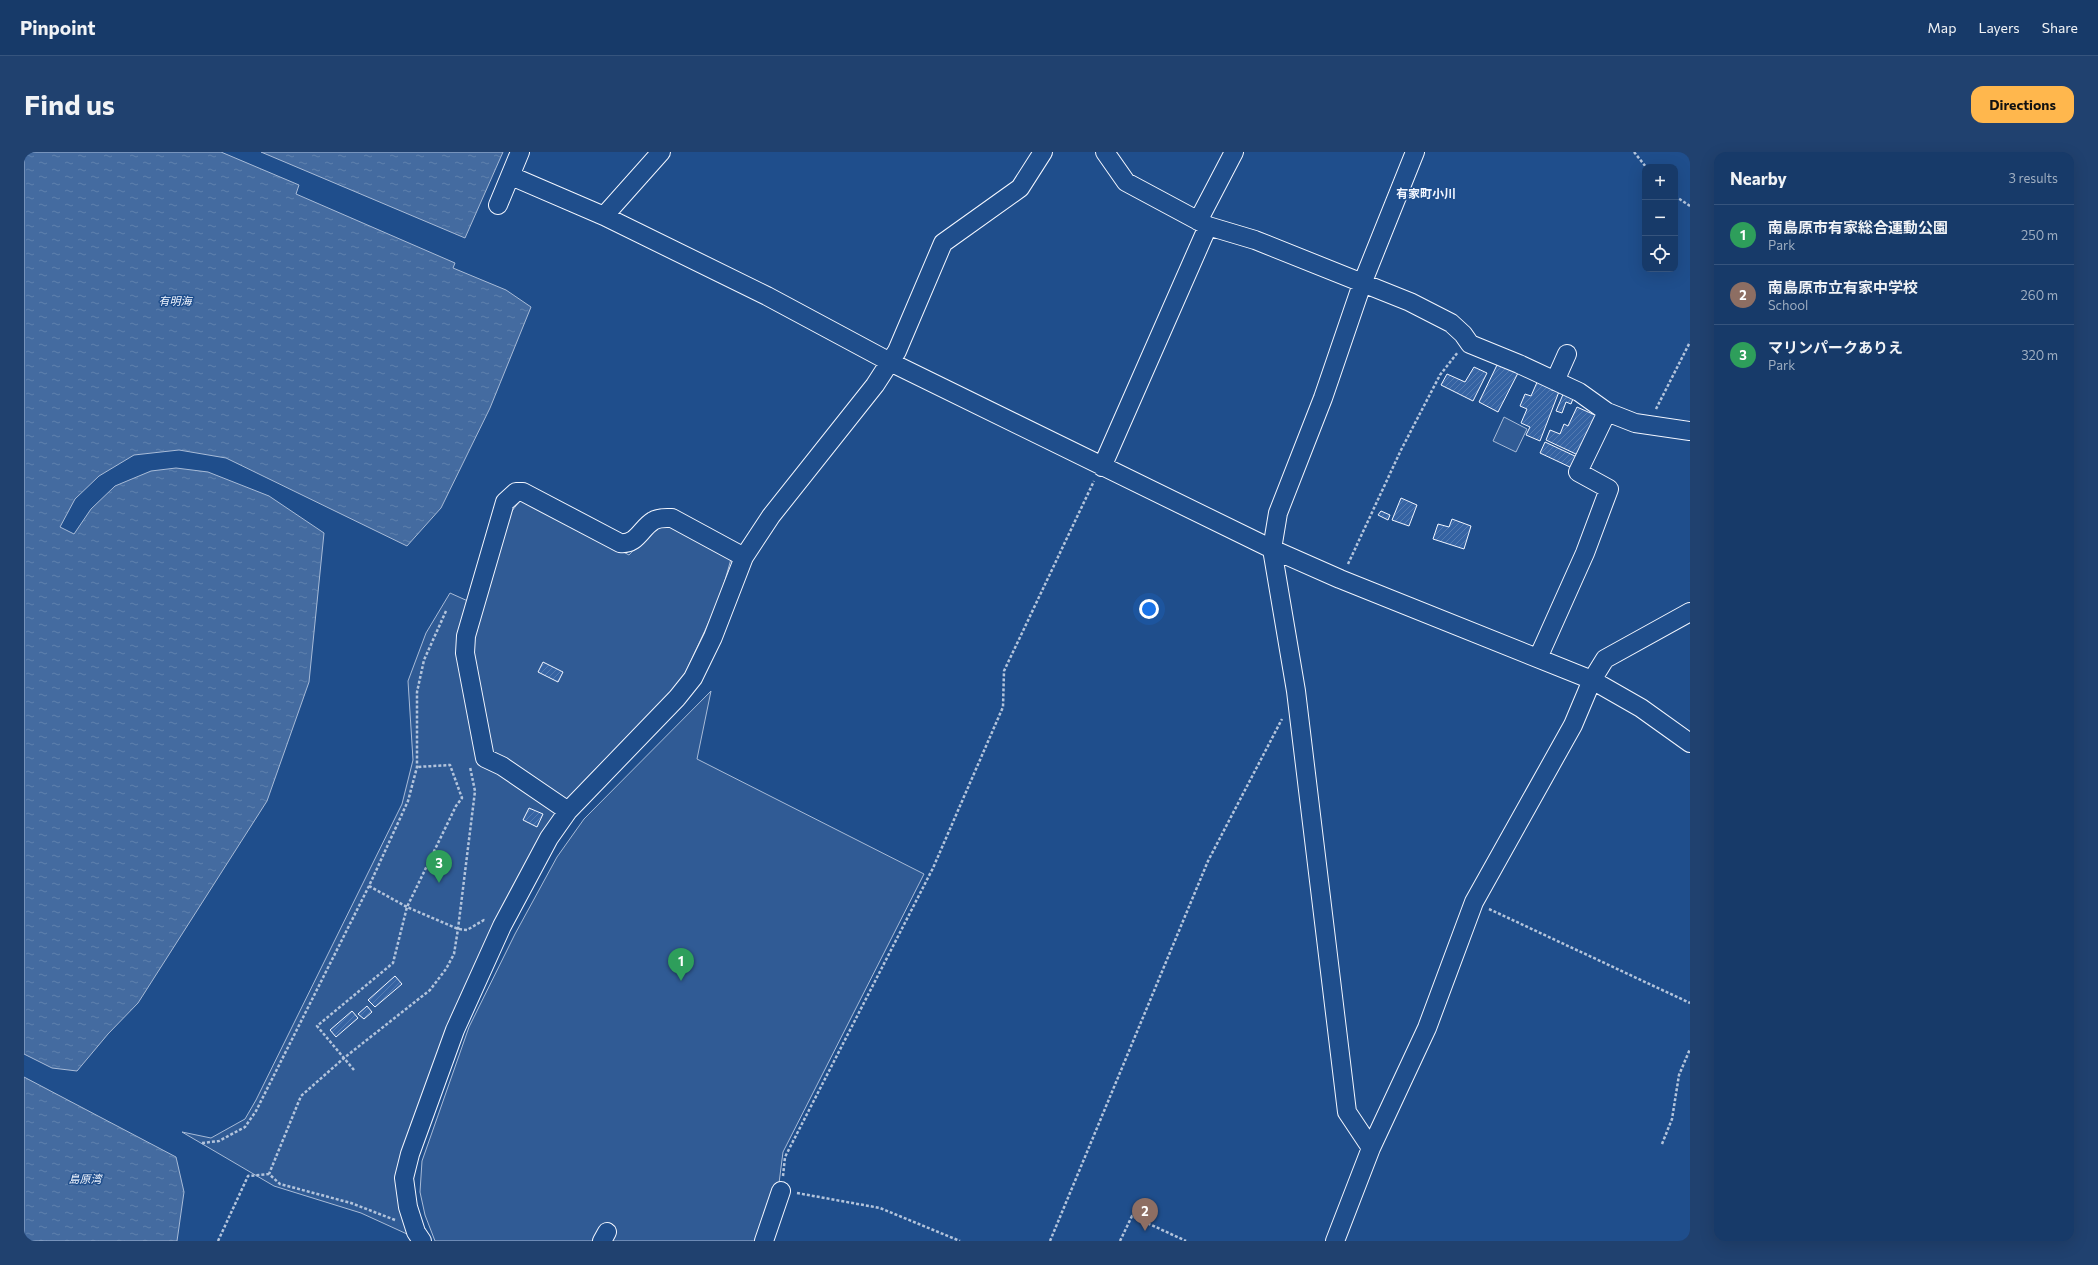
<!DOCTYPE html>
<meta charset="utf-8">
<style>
:root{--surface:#173a69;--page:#20416f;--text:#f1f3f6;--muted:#9eadc0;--line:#36547d;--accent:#ffb74d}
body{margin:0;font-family:Commissioner,"Noto Sans JP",sans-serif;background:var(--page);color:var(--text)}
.controls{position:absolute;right:12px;top:12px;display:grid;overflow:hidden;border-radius:8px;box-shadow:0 4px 16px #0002}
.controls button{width:36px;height:36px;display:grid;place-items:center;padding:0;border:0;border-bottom:1px solid var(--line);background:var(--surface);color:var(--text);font:20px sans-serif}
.you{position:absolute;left:1125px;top:457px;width:14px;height:14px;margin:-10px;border:3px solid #fff;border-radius:50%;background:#1a73e8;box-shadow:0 0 0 6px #1a73e833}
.badge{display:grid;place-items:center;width:26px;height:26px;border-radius:50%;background:var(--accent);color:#fff;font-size:13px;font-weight:700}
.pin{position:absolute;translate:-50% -33px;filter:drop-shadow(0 1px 2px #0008)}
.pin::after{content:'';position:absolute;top:21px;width:14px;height:12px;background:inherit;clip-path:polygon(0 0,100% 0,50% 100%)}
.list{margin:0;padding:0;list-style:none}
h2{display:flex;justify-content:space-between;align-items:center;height:52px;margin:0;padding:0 16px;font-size:17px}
h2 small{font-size:13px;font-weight:400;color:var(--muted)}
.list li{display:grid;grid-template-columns:26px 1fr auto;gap:12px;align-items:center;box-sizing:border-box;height:60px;padding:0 16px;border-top:1px solid var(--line)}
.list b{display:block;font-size:15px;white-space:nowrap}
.list p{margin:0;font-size:13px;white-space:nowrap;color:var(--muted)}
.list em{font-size:13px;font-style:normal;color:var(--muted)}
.icon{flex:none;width:22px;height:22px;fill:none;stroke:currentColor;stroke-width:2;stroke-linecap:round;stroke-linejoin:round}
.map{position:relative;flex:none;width:1666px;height:1089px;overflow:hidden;border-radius:12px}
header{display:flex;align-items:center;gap:24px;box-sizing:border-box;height:56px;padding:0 20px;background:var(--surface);border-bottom:1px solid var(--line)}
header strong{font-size:19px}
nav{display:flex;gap:22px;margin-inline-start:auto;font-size:14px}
.intro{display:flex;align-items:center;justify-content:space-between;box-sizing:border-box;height:96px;padding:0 24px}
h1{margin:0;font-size:28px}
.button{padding:10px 18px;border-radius:12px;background:var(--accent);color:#111;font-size:14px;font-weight:700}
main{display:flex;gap:24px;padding:0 24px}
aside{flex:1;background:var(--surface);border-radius:12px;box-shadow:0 4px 16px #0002}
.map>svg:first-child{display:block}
.built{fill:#305b95;stroke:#a8bbd7}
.water{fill:url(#water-ripples);stroke:#a8bbd7}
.building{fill:url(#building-hatch);stroke:#f2f6ff}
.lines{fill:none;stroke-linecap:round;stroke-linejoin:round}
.minor-casing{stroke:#f2f6ff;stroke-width:20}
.path{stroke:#b3c4dc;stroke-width:2.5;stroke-dasharray:3 2;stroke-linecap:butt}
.minor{stroke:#1f4e8c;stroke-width:18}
.labels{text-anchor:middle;stroke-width:3;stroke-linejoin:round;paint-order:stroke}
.water-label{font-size:11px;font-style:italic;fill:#f2f6ff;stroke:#1f4e8c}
.quarter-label{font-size:12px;font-weight:bold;fill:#f2f6ff;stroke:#1f4e8c}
</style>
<header>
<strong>Pinpoint</strong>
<nav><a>Map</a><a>Layers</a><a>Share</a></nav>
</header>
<div class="intro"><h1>Find us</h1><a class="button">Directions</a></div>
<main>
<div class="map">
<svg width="1666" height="1089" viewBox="0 0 1666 1089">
<defs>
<pattern id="water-ripples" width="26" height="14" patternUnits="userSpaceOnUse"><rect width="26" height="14" fill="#446ba0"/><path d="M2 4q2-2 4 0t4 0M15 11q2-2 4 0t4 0" fill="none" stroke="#5f81ae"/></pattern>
<pattern id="building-hatch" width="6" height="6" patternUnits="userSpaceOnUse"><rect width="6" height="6" fill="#3563a3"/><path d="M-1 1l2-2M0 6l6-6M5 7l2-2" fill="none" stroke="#537ab1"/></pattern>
</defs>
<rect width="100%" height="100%" fill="#1f4e8c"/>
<path class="built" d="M1480,265L1503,277L1492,300L1469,289Z
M499,345L605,403L631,375L643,371L707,407L696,446L658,528L555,634L537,655L467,780L377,1059L383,1082L337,1061L250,1034L158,980L187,986L221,967L232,948L378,652L389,608L384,529L402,481L426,441L455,454L484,364Z
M687,539L673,607L900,722L759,1000L754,1039L735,1089H411L401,1063L396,1040L398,1009L445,875L491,782L533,705L560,667Z"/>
<path class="water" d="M0,0H197L275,33L272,42L431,111L429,116L482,138L507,155L466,256L417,356L383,394L202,306L155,298L110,303L75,324L51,347L36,375L50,382L67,357L91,334L127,319L152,316L184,320L245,344L300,381L285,530L243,649L114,851L84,882L53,919L28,916L0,902Z
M237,0H479L441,86Z
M0,925L152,1005L160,1040L153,1089H0Z"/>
<path class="building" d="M1474,211L1494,221L1474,260L1455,250Z
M1450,215L1463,221L1449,249L1417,233L1423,222L1441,230Z
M1514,228L1536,237L1516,289L1502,283L1506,275L1497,271L1503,257L1496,254L1501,242L1507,244Z
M1540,240L1550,244L1547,252L1542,250L1538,261L1532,259Z
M1553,255L1573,264L1554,303L1522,288L1526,278L1536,282L1540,272L1544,274Z
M1521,290L1553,305L1548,316L1516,301Z
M1377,346L1393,353L1385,374L1368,368Z
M1357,359L1366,363L1364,368L1354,363Z
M1428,367L1447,374L1440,397L1409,387L1414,372L1425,375Z
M519,510L539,520L534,530L514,520Z
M505,656L519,662L513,675L499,668Z
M371,824L378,832L351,855L344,848Z
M343,854L348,860L340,867L334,862Z
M328,859L334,866L312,885L306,878Z"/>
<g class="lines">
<g class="minor-casing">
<path id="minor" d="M637,0L580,64L743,144L866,210L1248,397L1316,427L1568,528L1617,556L1666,591
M1081,0L1102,30L1184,74L1231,88L1386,150L1427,171L1439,182L1446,192L1495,212L1555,240L1583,260L1611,271L1666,279
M487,24L580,64
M474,53L496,0
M1174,69L1210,0
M1531,229L1543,202
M1078,315L1184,74
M1514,506L1561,401L1585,337L1554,320L1583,260
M544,659L478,614L461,606L441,501L442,484L481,350L492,340H499L596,391C613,393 617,376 629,369C635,365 642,366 648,366L720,405
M1347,996L1323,960L1272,539L1248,397L1254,361L1299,246L1338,132L1391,0
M398,1089L392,1080L384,1055L380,1026L386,1002L431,878L478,774L525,686L544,659L653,546L669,526L689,485L720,405L747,364L851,233L873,199L919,91L996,36L1019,0
M578,1089L583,1080
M740,1089L757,1039
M1311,1089L1347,996L1403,876L1450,750L1549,573L1568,528L1581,507L1666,460"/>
</g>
<path class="path" d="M1610,0L1622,15
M1651,44L1666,54
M1632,257L1666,190
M1324,412L1377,298L1416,223L1434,200
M345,734L383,755L434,777L443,778L460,768L462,769
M1465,757L1666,851
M330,918L293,874L369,811L383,755L432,654L438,646L426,613L393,615
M178,991L195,989L221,975L232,959L345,734L384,649L393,615V540L400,508L422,459
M1638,992L1648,967L1655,923L1666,897
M759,1024L761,1005L909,716L979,555L980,519L1070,329
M773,1041L856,1056L936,1089
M371,1068L327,1051L256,1032L245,1022L277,944L320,906L406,838L422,817L430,802L434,777L451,639L446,615
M194,1089L224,1024L245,1022
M1026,1089L1184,709L1258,567
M1096,1089L1108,1064L1162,1089"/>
<use href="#minor" class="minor"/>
</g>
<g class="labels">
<g class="water-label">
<text x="151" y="153">有明海</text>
<text x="61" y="1031">島原湾</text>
</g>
<g class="quarter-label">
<text x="1402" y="46">有家町小川</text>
</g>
</g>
</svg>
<div class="controls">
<button>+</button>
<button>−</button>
<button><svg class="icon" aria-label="locate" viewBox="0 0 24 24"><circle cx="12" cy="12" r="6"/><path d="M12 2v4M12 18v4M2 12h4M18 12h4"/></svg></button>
</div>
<div class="you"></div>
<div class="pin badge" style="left:657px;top:829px;background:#2e9e5b">1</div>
<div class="pin badge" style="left:1121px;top:1079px;background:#8d6e63">2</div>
<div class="pin badge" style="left:415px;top:731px;background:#2e9e5b">3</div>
</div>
<aside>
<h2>Nearby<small>3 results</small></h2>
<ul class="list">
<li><span class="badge" style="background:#2e9e5b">1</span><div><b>南島原市有家総合運動公園</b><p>Park</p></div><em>250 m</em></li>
<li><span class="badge" style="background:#8d6e63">2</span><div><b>南島原市立有家中学校</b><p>School</p></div><em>260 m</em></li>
<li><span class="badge" style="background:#2e9e5b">3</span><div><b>マリンパークありえ</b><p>Park</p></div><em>320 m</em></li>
</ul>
</aside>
</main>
